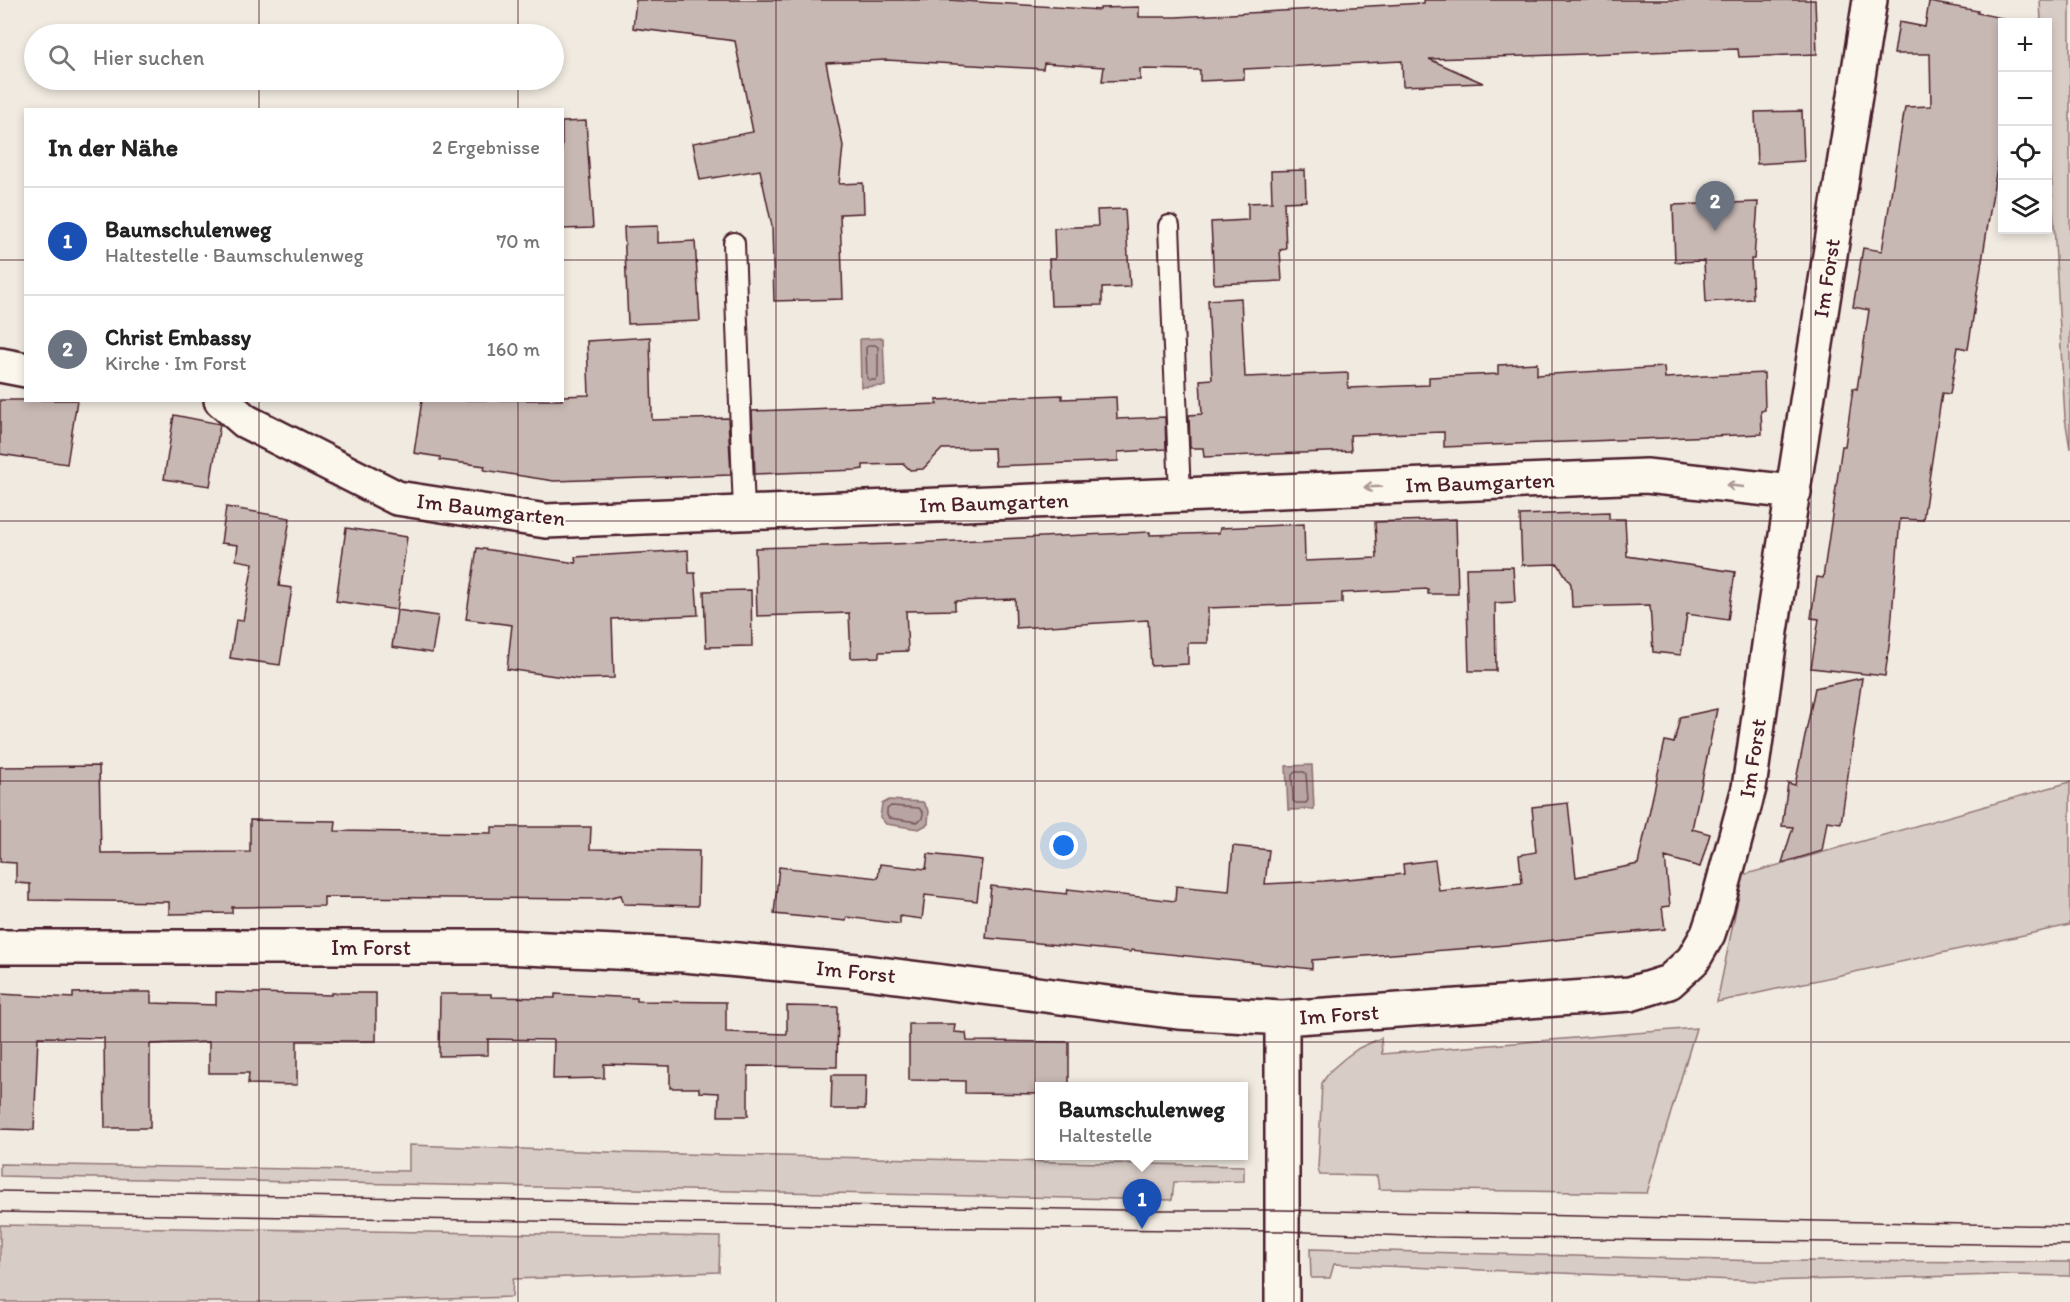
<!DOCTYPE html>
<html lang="de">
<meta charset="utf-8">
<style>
:root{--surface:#fff;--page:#f2f2f2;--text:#222;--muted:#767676;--line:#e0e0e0;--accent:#db2777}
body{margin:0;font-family:Itim,sans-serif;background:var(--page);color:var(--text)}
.controls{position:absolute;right:18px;top:18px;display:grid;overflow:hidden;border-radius:0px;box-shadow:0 3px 9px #0003}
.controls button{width:54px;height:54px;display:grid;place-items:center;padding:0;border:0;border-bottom:2px solid var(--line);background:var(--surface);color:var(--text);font:30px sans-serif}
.you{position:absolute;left:1064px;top:846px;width:21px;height:21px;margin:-15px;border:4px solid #fff;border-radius:50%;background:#1a73e8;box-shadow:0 0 0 9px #1a73e833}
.badge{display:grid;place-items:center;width:39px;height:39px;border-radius:50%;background:var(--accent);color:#fff;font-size:20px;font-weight:700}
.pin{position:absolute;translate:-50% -50px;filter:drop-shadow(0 2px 3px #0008)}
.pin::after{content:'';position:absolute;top:32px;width:21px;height:18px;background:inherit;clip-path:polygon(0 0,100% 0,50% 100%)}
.popup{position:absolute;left:1035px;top:1082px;width:213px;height:78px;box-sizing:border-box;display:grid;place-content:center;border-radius:0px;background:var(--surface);filter:drop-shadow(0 2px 4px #0005);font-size:20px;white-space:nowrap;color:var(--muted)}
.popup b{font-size:22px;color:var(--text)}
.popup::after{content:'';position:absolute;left:50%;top:100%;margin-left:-12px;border:12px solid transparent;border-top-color:var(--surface)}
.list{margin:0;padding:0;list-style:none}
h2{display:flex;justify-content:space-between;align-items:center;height:78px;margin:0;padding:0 24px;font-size:26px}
h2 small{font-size:20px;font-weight:400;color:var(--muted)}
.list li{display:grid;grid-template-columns:39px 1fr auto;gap:18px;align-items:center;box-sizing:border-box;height:108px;padding:0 24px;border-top:2px solid var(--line)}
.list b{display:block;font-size:22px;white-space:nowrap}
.list p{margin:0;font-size:20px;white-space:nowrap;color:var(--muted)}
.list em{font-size:20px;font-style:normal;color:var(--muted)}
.icon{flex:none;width:33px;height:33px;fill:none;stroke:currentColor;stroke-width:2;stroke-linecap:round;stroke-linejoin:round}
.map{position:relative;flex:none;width:2070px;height:1302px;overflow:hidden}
.search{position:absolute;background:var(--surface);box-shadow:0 3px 9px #0003;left:24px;top:24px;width:540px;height:66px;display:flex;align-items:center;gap:15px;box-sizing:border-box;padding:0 21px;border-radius:33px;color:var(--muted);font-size:22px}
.panel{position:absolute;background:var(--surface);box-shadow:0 3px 9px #0003;left:24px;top:108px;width:540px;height:294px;border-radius:0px}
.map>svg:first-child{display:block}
.green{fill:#d8ccc6;stroke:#917678;stroke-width:1.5}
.water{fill:#b8a4a2;stroke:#8c6f72;stroke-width:1.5}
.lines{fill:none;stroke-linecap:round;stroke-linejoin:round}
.shore{stroke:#76545b;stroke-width:1.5}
.building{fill:#c8b8b3;stroke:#4a1f2b;stroke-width:1.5}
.lane-casing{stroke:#4a1f2b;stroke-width:24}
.street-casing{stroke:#4a1f2b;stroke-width:38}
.lane{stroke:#fbf7ec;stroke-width:20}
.street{stroke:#fbf7ec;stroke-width:33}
.tram{stroke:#4a1f2b;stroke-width:1.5}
.oneway{stroke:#ab9695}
.grid{fill:none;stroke:#4a1f2b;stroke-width:1.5;stroke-opacity:0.55}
.labels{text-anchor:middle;stroke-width:4.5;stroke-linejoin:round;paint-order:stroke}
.street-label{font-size:22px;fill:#4a1f2b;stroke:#fbf7ec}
</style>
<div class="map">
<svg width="2070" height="1302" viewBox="0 0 2070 1302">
<rect width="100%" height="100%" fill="#f0eae0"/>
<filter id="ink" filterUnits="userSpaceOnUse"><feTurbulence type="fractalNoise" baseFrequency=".0167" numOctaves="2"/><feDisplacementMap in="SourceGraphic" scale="12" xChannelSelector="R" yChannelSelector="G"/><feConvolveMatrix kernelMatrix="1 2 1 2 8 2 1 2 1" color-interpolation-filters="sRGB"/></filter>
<g filter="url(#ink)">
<path class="green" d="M2040,0H2070V449L2065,418L2048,119V22H2041Z
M2070,782V925L1717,1002L1743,875Z
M1696,1028L1647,1193L1379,1189L1377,1176L1320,1175L1318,1169L1322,1083L1330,1071L1345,1058L1359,1048L1381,1038L1382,1054Z
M409,1145L635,1153L1244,1166V1181L1174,1182L1172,1200L0,1176V1164L409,1171Z
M0,1225L720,1237L719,1272L513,1279L512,1297L344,1302H0Z
M1310,1249L1762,1261L2070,1262V1276L1999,1275L1761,1281L1334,1264L1330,1278H1311Z"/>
<path class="water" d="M883,338L885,386L861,387L860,339Z
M1312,765L1314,809L1288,810L1286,766Z
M889,800L923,802L929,811L928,824L919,829L886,824L880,817L882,804Z"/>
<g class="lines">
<path class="shore" d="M869,345H875L878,347V377L876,380H869L867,378L866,348Z
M1295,772H1304L1306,774L1308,800L1306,803H1296L1293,801L1292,775Z
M891,806L919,808L923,813L922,819L917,822L889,818L887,815V809Z"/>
</g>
<path class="building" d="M636,0H948L1100,10V8L1139,7V17H1176L1424,3V0H1815L1817,54L1739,57L1738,49L1429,59L1483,83L1403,86L1402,61L1244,69V79L1200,81V70L1140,69V80L1102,81L1104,67L1044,63L1043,69L886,60L826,63L843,146L839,184L863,183L864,213L840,214L843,299L774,301L772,226L760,170L700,180L693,143L753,132L735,41L633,28Z
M1929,2L1978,11L1977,13L2002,18V136L1968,349L1958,347L1950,394L1942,393L1923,520L1900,519L1890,639L1885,676L1811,668L1819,619L1811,618L1817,577L1823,578L1842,446H1845L1853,388L1857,389L1869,310L1853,307L1863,248L1882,251L1905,107L1931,106L1930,54H1894L1899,22L1925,27Z
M1802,111L1804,161L1757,164L1755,112Z
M586,121L593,228L562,229V122Z
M1305,170L1306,201L1284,202L1286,249L1280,250L1282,281L1214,284L1211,222L1248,220V203L1272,202L1271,171Z
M1758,202L1754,259H1751L1753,299L1706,302L1704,261L1675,262L1673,205Z
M1125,209L1130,287L1102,288V305L1051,306L1049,259H1055L1054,228L1098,226L1097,210Z
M658,226V243L695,241L700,321L628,324L624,227Z
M1241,298L1245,377L1348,373V388L1429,385V377L1498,374V365L1537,363V375L1664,367L1665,378L1764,373L1765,410L1761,411L1762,434L1444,447V432L1350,435L1351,451L1204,457L1203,448H1190L1189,415L1202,414L1200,380L1212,379L1208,300Z
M650,337L652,420L728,418L731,475L554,481L484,470L485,466L440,460V457L414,453L422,400H562V396L589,395L587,341Z
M1062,395V399L1116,397L1117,419L1165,417L1166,449L1118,452V461L995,466L994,448L942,449L923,469L910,470L904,464L863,465V469L857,470L755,474L752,411L937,404L936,400Z
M0,400H77L67,464L0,454Z
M174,415L220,424L210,486L164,479Z
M226,507L290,518L279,586L292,588L280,665L230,658L236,620L243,621L253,563L236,560L238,545L221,543Z
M1609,512V519H1625L1627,556L1735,572L1728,620L1687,614L1681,655L1653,652L1650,605L1572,607L1571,584L1558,564L1522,565L1520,515Z
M1456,519L1458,594H1428V589L1342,593V603L1208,608V643H1188V664L1151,666L1148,620L1016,628L1015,599L955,601V610L906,611L908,651L879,652V657L851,658L849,613L757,616L755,548L893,544L1150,532V535L1219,533L1220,528L1304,524L1305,561L1377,558L1375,522Z
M346,528L407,537L397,610L336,601Z
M477,548L576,563L575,557L688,550L689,573H695L698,615L612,619L614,678L577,679L507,669L512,625L466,619Z
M1513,567L1515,602L1495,603L1496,671H1469L1466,568Z
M751,590L752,646L706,647L704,591Z
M397,610L438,616L432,653L392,647Z
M1862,678L1841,823L1827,821L1822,851L1782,863L1793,827L1782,826L1788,783L1795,785L1815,688Z
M1717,709L1692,829L1710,834L1700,867L1665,857L1670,906L1662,907L1665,929L1485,947L1312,960V969L1131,950V952L986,938L991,886L1067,894L1068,889L1175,901L1176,886L1229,891L1233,846L1269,850L1265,884L1324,881L1404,874L1403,864L1435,860L1439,891L1522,883L1519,855L1536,852L1532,807L1568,803L1576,877L1638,864L1665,741L1674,743L1680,717Z
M99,766L101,853L250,852V820L336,821L335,831L492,833V827H591L590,849L699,851L698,906L624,904L621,895L603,899L324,897V906L232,907V913L169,914V902L30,900V884L16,883V863L0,862V767Z
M928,854L982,860L977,901L925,895L922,919L900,916V924L847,917L846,921L774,914L779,867L878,878L880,864L926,869Z
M105,992H151V1003L216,1005V992L331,995V993H376V1041H297V1085L248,1084L249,1073H209V1042L150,1044V1128H105L104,1038L38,1037L34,1130L0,1129V994L73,998V993Z
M440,994H491V997L555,998V994L637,998V1001L726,1002V1032L787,1034V1006L838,1007L837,1067L748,1066V1116H718L719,1093L699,1092V1088H670V1066L604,1064V1078L553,1079L554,1040L488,1039V1055L439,1056Z
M909,1024H955L954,1032L966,1033L967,1041L1069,1042V1086H1040V1094L965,1093V1081L909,1080Z
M832,1075H866L865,1109H831Z"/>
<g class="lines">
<g class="lane-casing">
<path id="lane" d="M1169,226L1180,494
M734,243L744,512"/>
</g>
<g class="street-casing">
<path id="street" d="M0,365L26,370
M221,400L245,421L397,498L546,521L1646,476L1794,492
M0,947H502L684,955L857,971L1178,1012L1282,1018L1630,994L1669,982L1693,960L1708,934L1716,910L1749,788L1771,631L1870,0
M1282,1302V1018"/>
</g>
<use href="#lane" class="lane"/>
<use href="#street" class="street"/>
<path class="tram" d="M0,1191L1126,1210H1282L2070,1226
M0,1212L887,1227L1281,1231L1434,1237L2070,1245"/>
</g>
<defs><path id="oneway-shaft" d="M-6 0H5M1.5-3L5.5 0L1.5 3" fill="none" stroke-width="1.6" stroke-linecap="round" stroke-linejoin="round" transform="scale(1.5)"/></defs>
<g class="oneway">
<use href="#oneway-shaft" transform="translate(1735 486) rotate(-174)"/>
<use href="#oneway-shaft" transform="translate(1373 487) rotate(178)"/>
</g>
</g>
<path class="grid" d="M259,0V34M518,0V34M776,0V1302M1035,0V1302M1294,0V1302M1552,0V1302M1811,0V1302M259,80V110M518,80V110M0,260H26M562,260H2070M259,400V1302M518,400V1302M0,521H2070M0,781H2070M0,1042H2070"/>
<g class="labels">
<g class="street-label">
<text transform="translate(1826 278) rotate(-81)" y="8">Im Forst</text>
<text transform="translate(1480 482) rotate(-2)" y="8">Im Baumgarten</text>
<text transform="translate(994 502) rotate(-2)" y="8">Im Baumgarten</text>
<text transform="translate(491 509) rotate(7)" y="8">Im Baumgarten</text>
<text transform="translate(1752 758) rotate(-81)" y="8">Im Forst</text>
<text x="371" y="955">Im Forst</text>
<text transform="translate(856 971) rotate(6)" y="8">Im Forst</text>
<text transform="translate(1339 1014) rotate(-4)" y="8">Im Forst</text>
</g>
</g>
</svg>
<div class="controls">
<button>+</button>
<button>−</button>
<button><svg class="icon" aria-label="locate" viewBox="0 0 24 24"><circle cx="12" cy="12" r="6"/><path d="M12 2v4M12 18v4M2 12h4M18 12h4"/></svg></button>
<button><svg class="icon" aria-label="layers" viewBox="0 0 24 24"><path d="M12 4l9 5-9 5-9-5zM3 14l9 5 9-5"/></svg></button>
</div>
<div class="you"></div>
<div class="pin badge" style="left:1142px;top:1229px;background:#1a4fb4">1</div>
<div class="popup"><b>Baumschulenweg</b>Haltestelle</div>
<div class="pin badge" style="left:1715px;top:231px;background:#6b7280">2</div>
<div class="search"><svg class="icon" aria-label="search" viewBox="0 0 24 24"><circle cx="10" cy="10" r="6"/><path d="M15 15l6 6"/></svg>Hier suchen</div>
<section class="panel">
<h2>In der Nähe<small>2 Ergebnisse</small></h2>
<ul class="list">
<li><span class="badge" style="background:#1a4fb4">1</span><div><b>Baumschulenweg</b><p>Haltestelle · Baumschulenweg</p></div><em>70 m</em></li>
<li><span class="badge" style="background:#6b7280">2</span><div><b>Christ Embassy</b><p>Kirche · Im Forst</p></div><em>160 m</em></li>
</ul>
</section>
</div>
